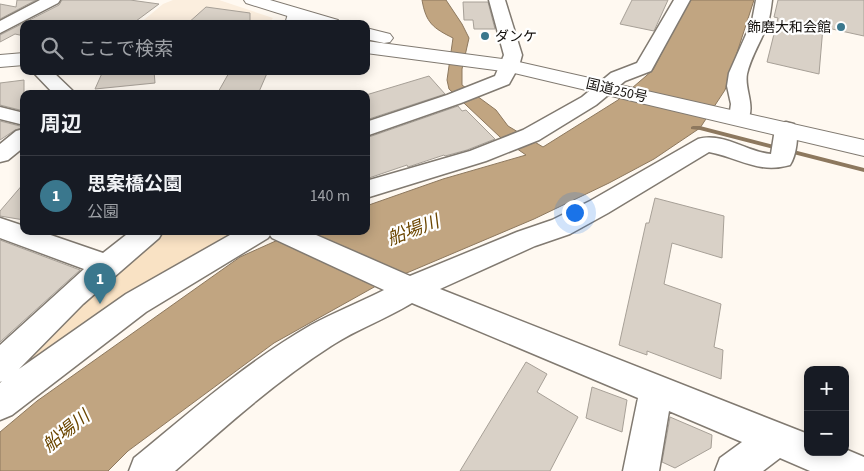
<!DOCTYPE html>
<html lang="ja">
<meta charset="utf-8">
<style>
:root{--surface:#171b24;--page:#20242c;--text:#f1f3f6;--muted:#9ea1a6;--line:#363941;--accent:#3a778d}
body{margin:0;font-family:"Source Sans 3","Noto Sans JP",sans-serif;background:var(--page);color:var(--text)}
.controls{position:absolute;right:15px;bottom:15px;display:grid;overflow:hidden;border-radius:10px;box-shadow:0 2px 12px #0003}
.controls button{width:45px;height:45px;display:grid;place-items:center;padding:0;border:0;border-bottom:1px solid var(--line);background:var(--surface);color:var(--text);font:25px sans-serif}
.you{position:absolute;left:574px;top:212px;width:18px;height:18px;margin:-12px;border:4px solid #fff;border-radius:50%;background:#1a73e8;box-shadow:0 0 0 8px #1a73e833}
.badge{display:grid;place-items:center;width:32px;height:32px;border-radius:50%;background:var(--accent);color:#fff;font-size:16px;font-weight:700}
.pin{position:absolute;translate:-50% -41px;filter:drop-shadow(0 1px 2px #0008)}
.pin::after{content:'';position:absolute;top:26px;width:18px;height:15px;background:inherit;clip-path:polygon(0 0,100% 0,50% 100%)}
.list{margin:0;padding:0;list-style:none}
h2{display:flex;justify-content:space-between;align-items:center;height:65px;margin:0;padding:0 20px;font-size:21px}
h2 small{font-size:16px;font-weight:400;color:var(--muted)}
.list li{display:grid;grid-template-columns:32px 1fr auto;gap:15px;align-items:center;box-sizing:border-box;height:80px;padding:0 20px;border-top:1px solid var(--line)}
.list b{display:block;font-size:19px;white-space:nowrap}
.list p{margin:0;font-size:16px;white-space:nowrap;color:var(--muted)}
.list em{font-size:16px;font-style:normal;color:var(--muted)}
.icon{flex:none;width:28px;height:28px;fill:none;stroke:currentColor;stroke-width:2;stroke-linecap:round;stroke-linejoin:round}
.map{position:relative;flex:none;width:864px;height:471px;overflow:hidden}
.search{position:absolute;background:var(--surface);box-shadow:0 2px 12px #0003;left:20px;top:20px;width:350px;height:55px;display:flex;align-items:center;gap:12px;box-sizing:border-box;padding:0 18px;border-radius:10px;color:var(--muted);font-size:19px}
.panel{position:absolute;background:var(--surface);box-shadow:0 2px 12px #0003;left:20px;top:90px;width:350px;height:145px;border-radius:10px}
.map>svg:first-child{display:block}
.built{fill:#fbeede}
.green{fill:#f9e2c4}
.water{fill:#c1a581;stroke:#8d785e}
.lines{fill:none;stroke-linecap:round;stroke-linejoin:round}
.stream{fill:#8d785e;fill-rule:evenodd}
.building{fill:#d9d1c7;stroke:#a7a097}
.street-casing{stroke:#817a71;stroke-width:3}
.secondary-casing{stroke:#817a71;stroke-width:2}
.highway-casing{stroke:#817a71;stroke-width:2}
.street{fill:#fff;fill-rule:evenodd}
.secondary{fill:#fff;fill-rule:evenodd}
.highway{fill:#fff;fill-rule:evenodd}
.poi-dot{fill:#3a778d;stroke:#fff;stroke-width:2}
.labels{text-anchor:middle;stroke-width:4.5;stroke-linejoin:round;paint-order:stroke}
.far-poi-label{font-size:14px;fill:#13100d;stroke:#fff;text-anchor:end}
.far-street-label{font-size:14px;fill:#13100d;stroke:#fff}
.water-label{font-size:18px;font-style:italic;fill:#6b4601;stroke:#fff}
</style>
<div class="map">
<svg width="864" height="471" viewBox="0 0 864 471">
<rect width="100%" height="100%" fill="#fff9f1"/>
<path class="built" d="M173,0H219L273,18L268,24H139L163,4Z"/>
<path class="green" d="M163,231H241L0,388V381L65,316Z"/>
<path class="water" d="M422,0H446L462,24L469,38L462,69V85L496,110L508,126L543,147L618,100L653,70L689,0H754L725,90L700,128L654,159L609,183L534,219L376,286L274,343L128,451L108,471H0V432L37,401L240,257L298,231H366V206L443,179L526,155L500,137L449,89L447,80L453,38C433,28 426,23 422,0Z"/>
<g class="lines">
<path class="stream" d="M693,126H700L864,168V172L700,130L691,129V127Z"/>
</g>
<path class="building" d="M17,0H36L0,19V4L16,7Z
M62,0H130L159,4L132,24H24V36L15,34L0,42V35L59,5Z
M632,0H668L654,31L620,24Z
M778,0H864V36L823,27L819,74L767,62L778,18L774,17Z
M463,2H488L495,29H474L473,20H464Z
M206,7L250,13V24H187Z
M103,71H154L155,83L95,89Z
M230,71H268L258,94H217Z
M429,76L445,94L366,120V95Z
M24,80V111L0,105V83Z
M458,106L462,111L466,110L495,139L467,150L445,156L444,155L408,167L407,165L366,179V138Z
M0,121L24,127L15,130L0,140Z
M24,183V220L0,216V211Z
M655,198L724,216L722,258L672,243L664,284L721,304L714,347L723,350L721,379L647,351V355L619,345L646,223H649Z
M0,240L80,270L0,342Z
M526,362L547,374L537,392L578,417L550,471H460Z
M592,387L627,400L622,432L586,418Z
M670,417L712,435L711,448L675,468L662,462Z"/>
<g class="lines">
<g class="street-casing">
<path id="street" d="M40,0H60L58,3L0,33V21Z
M489,0H505L522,55L519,66L509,84L461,103L366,136V122L447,95L495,76L504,55Z
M674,0H690L651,71L625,81L596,105L539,140L486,161L366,198V181L470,151L523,130L582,97L611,73L637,63Z
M756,0H772C771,8 770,16 768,23C762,40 751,56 747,74C744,90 757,107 746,123L739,124L732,123L729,118L731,104L727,86L729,73L752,21Z
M32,71H52L76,94H54Z
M0,107L24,113V125L0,119Z
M786,122L794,124C800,133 796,156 790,165C758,174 740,158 709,152L608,213L570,234L535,246L440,289L808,434V452H845V449L864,457V471H810L780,458L763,471H715L720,458L742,442L669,411L659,471H623L638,398L412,303C386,319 357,329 331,346C275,382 225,427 175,471H129L134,458C191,411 247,362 311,325C335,312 360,302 384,290L272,238L270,235L268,238L146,312L12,415L0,420V383L2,381L0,382V345L84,269L0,238V218L24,226V231H39L103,253L131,231H163L159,238L83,304L19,369L126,294L237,231H307L410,276L517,232L552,220L590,201L698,139C723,132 747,152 771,154L775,129L778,124Z
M24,129V147L8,160L0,162V144L16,131Z"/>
</g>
<g class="secondary-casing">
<path id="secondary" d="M244,0H270L338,20L341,24H313L246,3Z
M366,28L390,34L393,38L390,42L384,43L366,39Z"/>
</g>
<g class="highway-casing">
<path id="highway" d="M295,9L301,10L304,14L303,24H285L289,10Z
M366,41L510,60L864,140V156L510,72L366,53Z
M24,53V65L0,67V55Z"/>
</g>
<use href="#street" class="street"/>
<use href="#secondary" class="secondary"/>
<use href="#highway" class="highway"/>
</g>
<g class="poi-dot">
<circle cx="841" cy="27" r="5"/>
<circle cx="485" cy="36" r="5"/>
</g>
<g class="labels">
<g class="far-poi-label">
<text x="831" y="32">飾磨大和会館</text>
<text x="495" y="41" text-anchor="start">ダンケ</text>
</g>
<g class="far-street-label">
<text transform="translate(617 90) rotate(13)" y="5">国道250号</text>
</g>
<g class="water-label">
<text transform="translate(413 230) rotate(-21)" y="6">船場川</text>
<text transform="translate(66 431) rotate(-39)" y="6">船場川</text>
</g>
</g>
</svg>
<div class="controls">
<button>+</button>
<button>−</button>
</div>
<div class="you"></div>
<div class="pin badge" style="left:100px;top:304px">1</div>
<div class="search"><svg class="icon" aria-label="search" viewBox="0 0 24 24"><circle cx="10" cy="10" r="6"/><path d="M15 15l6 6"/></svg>ここで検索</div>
<section class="panel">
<h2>周辺<small></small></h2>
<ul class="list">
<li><span class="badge">1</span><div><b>思案橋公園</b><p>公園</p></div><em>140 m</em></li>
</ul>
</section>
</div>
